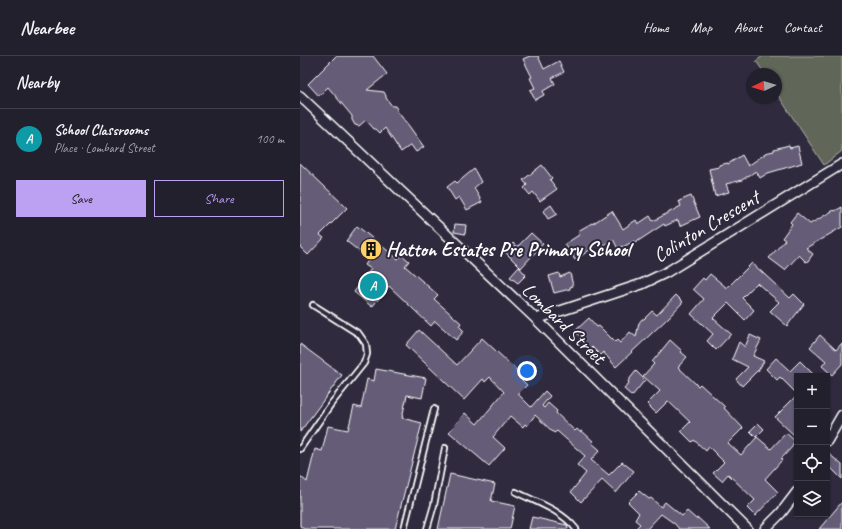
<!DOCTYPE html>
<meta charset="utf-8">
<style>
:root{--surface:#23202e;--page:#2f2d3a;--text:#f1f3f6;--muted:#a3a3aa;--line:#403e4a;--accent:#bca0f2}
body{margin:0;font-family:Caveat,sans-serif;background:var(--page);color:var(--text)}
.controls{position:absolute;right:12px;bottom:12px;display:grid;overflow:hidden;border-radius:0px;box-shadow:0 1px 3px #0004}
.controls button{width:36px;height:36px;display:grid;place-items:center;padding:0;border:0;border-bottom:1px solid var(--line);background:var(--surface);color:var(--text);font:20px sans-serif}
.compass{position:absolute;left:446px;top:12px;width:36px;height:36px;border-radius:50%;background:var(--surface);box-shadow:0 1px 3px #0004;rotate:266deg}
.you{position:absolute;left:227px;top:315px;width:14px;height:14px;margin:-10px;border:3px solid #fff;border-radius:50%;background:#1a73e8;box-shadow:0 0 0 6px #1a73e833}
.badge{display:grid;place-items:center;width:26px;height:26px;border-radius:50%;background:var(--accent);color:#fff;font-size:13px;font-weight:700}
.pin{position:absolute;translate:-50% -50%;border:2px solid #fff;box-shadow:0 1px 4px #0006}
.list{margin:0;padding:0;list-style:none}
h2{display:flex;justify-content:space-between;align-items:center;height:52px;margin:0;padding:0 16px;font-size:17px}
h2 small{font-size:13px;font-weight:400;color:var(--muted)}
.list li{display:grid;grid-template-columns:26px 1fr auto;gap:12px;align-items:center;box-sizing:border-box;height:60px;padding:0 16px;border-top:1px solid var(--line)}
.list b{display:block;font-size:15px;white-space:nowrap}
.list p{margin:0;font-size:13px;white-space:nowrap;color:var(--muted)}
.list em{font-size:13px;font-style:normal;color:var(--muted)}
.actions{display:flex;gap:8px;padding:12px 16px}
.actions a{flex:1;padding:9px 0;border:1px solid var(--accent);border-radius:0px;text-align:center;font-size:14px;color:var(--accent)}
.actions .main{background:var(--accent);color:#111}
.icon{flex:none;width:22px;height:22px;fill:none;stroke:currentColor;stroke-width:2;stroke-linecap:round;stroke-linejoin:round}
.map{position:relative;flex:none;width:542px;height:473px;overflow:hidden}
header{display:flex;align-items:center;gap:24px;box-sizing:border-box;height:56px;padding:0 20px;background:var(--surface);border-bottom:1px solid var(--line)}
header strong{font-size:19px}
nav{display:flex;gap:22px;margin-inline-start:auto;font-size:14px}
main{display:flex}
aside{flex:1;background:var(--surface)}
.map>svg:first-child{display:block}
.green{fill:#616659;stroke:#b0b2ac}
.building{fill:#655b78;stroke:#fff}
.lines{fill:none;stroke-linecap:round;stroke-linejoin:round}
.lane-casing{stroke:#fff;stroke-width:8}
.street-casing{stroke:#fff;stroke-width:12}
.lane{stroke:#2f2a3d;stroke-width:4.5}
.street{stroke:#2f2a3d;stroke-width:9}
.labels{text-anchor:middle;stroke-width:4;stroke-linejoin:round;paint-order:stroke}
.street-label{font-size:20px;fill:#fff;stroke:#2f2a3d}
.poi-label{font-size:20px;font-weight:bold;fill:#fff;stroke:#2f2a3d;text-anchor:start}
</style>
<header>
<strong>Nearbee</strong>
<nav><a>Home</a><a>Map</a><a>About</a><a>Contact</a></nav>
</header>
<main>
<aside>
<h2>Nearby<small></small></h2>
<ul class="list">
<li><span class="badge" style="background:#0f9aa8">A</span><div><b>School Classrooms</b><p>Place · Lombard Street</p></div><em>100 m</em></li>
</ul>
<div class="actions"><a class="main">Save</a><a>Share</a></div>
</aside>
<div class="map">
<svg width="542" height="473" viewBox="0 0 542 473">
<rect width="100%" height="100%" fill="#2f2a3d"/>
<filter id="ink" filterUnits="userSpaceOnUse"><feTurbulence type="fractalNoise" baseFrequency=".025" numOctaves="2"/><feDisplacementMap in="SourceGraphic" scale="8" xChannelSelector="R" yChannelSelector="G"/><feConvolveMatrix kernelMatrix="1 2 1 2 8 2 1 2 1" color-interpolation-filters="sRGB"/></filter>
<g filter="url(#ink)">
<path class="green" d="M463,0H542V95L524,109L476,36V18H465L456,5Z"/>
<path class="building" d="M36,0H73L87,18L67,34L84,36L86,40V42L92,50H95L97,53V55L109,70L124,91L116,96L111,89L101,96L85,72L80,77L76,73H74L66,64L59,70L55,69L52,64V60L28,31L19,40L8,28Z
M230,0H238L244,13L259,5L264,16L252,22L255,28L243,35L244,39L235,44L230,34L235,32L230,22L232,21L223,3Z
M489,89L490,92L498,90L502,107L468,117L460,122L456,115L442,124L426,128L429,136L415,140L409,113L419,111V109L428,107V108L442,99L448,110L465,98V97L474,95V93Z
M0,107L47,152L20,179L24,182L8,199L0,191Z
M242,109L252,122L250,124L257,133L240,145L233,136L230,139L224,132L227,129L223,124Z
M174,113L181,126L174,132L182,146L167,154L159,141L155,144L147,131L155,125L157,127Z
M391,140L400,161L380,170L378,164L365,170L364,168L335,187L334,185L323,191L322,190L318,193L313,183L300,192L297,189L275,204L265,188L279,179L278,175L292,167V168L312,155L323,173L336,164L338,168L350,160L353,165L381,150L379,145Z
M251,149L257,158L248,163L243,155Z
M542,151V171L506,192L513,198L508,205L506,206L499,199L485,214L469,202L485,184L482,182L492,168L490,166L497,157L510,168L534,154L535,155Z
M155,168L166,169L165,178L154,176Z
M57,170L98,203L102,199L109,205L105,210L138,239L134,243L161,267L159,270L164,275L156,284L135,265L131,270L89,230L72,251L54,236L71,213L65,209L69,203L46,185Z
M231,177L243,188L221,212L205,196L213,187L217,191Z
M452,207L490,242L494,238L504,248L487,270L470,255L479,246L457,227L442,242L454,254L445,264L428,247L413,262L431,278L416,294L407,285L413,278L391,258L404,243L393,233L403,222L405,224L410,218L427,232Z
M219,211L226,219L218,227L210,221Z
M259,217L260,221L270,217L273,230L270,231V233L254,237L249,220Z
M376,239L383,246L368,262L316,311L303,296L300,299L292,291L290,293L275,275L289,262L297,271L299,270L315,286L317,284L320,287L330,276L336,281L339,267L342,263H344L352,255L357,259Z
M119,274L157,309L182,282L223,320L221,323L227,329L218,338L231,351L245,335L250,340L242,350L244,352L248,347L257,355L256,357L275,375L277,373L280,376L282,375L293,385L292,387L300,394L291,404L309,419L322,406L334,415L316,437L302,424L281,446L271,436L286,417L277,409L285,400L257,375L254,377L235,359L227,370L225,368L223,371L210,360L193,381L205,392L189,410L149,376L165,357L177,368L204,336L190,321L185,326L183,323L164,344L106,289Z
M450,279L461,284L453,300L464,305L458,315H457L442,330L436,323L448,311L432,303L439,286L445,291Z
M520,279L536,294L542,287V308L532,319L522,310L526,305L510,291Z
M370,284L382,295L381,296L387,301L378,311L398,330L400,328L425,351L424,352L443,372L428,387L441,399L457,381L471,393L486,377L495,385L492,389L493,390L481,403L482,404L465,423L478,436L455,460L447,452L455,444L428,418L422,425L413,417L424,406L409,391L406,395L394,384L392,386L381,375L390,366L368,345L356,357L347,348L360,335L343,320L354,308L352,306Z
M0,288L42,319L0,376Z
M476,302L490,315L500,305L515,320H497V338L480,321L477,324L466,313Z
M76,313L126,322L122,342L107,339L102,362L122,367L95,473H4L0,470V420L7,426L15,393L22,395L28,370L48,374L54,350L61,352L67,323L74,325Z
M336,315L345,324L332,340L324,333L329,327L328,325Z
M497,339V382L475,361Z
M458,367L464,373L456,381L450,375Z
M527,396L542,409V423L527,408Z
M150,418L195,428L191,445L215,450L210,473H138Z
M339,435L349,443L351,442L361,451L365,446L382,460L387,455L396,463L398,462L410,473H379L375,468L361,458L347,473H335L340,468L335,464L339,457L328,446Z
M542,446V473H519Z
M232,461L267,469L268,473H229Z"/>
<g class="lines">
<g class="lane-casing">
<path id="lane" d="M0,393L31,348L64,307L67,298L66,288L59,278L13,249
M216,436C236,446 261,454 276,473
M104,473L134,353
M127,473L134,449L145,392"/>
</g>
<g class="street-casing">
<path id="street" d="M0,40L236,263L447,473
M236,263L342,228L367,216L542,108
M527,385L542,359
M465,473L481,457L497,436"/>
</g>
<use href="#lane" class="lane"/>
<use href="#street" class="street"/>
</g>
</g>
<defs>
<g id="building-disc" transform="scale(1.15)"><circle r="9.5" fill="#ffd166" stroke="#2f2a3d"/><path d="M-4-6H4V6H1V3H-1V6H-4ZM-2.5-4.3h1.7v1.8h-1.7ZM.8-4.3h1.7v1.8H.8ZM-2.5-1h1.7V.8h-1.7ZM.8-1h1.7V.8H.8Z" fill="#111"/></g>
</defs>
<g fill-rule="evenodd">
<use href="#building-disc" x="71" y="193"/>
</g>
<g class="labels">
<g class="street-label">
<text transform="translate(406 170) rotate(-31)" y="7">Colinton Crescent</text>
<text transform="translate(264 267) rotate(44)" y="7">Lombard Street</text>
</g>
<g class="poi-label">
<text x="86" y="200">Hatton Estates Pre Primary School</text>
</g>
</g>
</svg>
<div class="controls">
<button>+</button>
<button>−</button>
<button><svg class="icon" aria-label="locate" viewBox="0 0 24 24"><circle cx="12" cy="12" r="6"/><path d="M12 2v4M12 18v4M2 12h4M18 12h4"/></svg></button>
<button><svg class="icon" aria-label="layers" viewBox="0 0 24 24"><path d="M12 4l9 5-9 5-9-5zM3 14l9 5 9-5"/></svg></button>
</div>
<svg class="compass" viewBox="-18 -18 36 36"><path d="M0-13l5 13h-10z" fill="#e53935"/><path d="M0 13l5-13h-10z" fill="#a3a3aa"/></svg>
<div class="you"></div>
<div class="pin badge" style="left:73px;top:230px;background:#0f9aa8">A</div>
</div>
</main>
